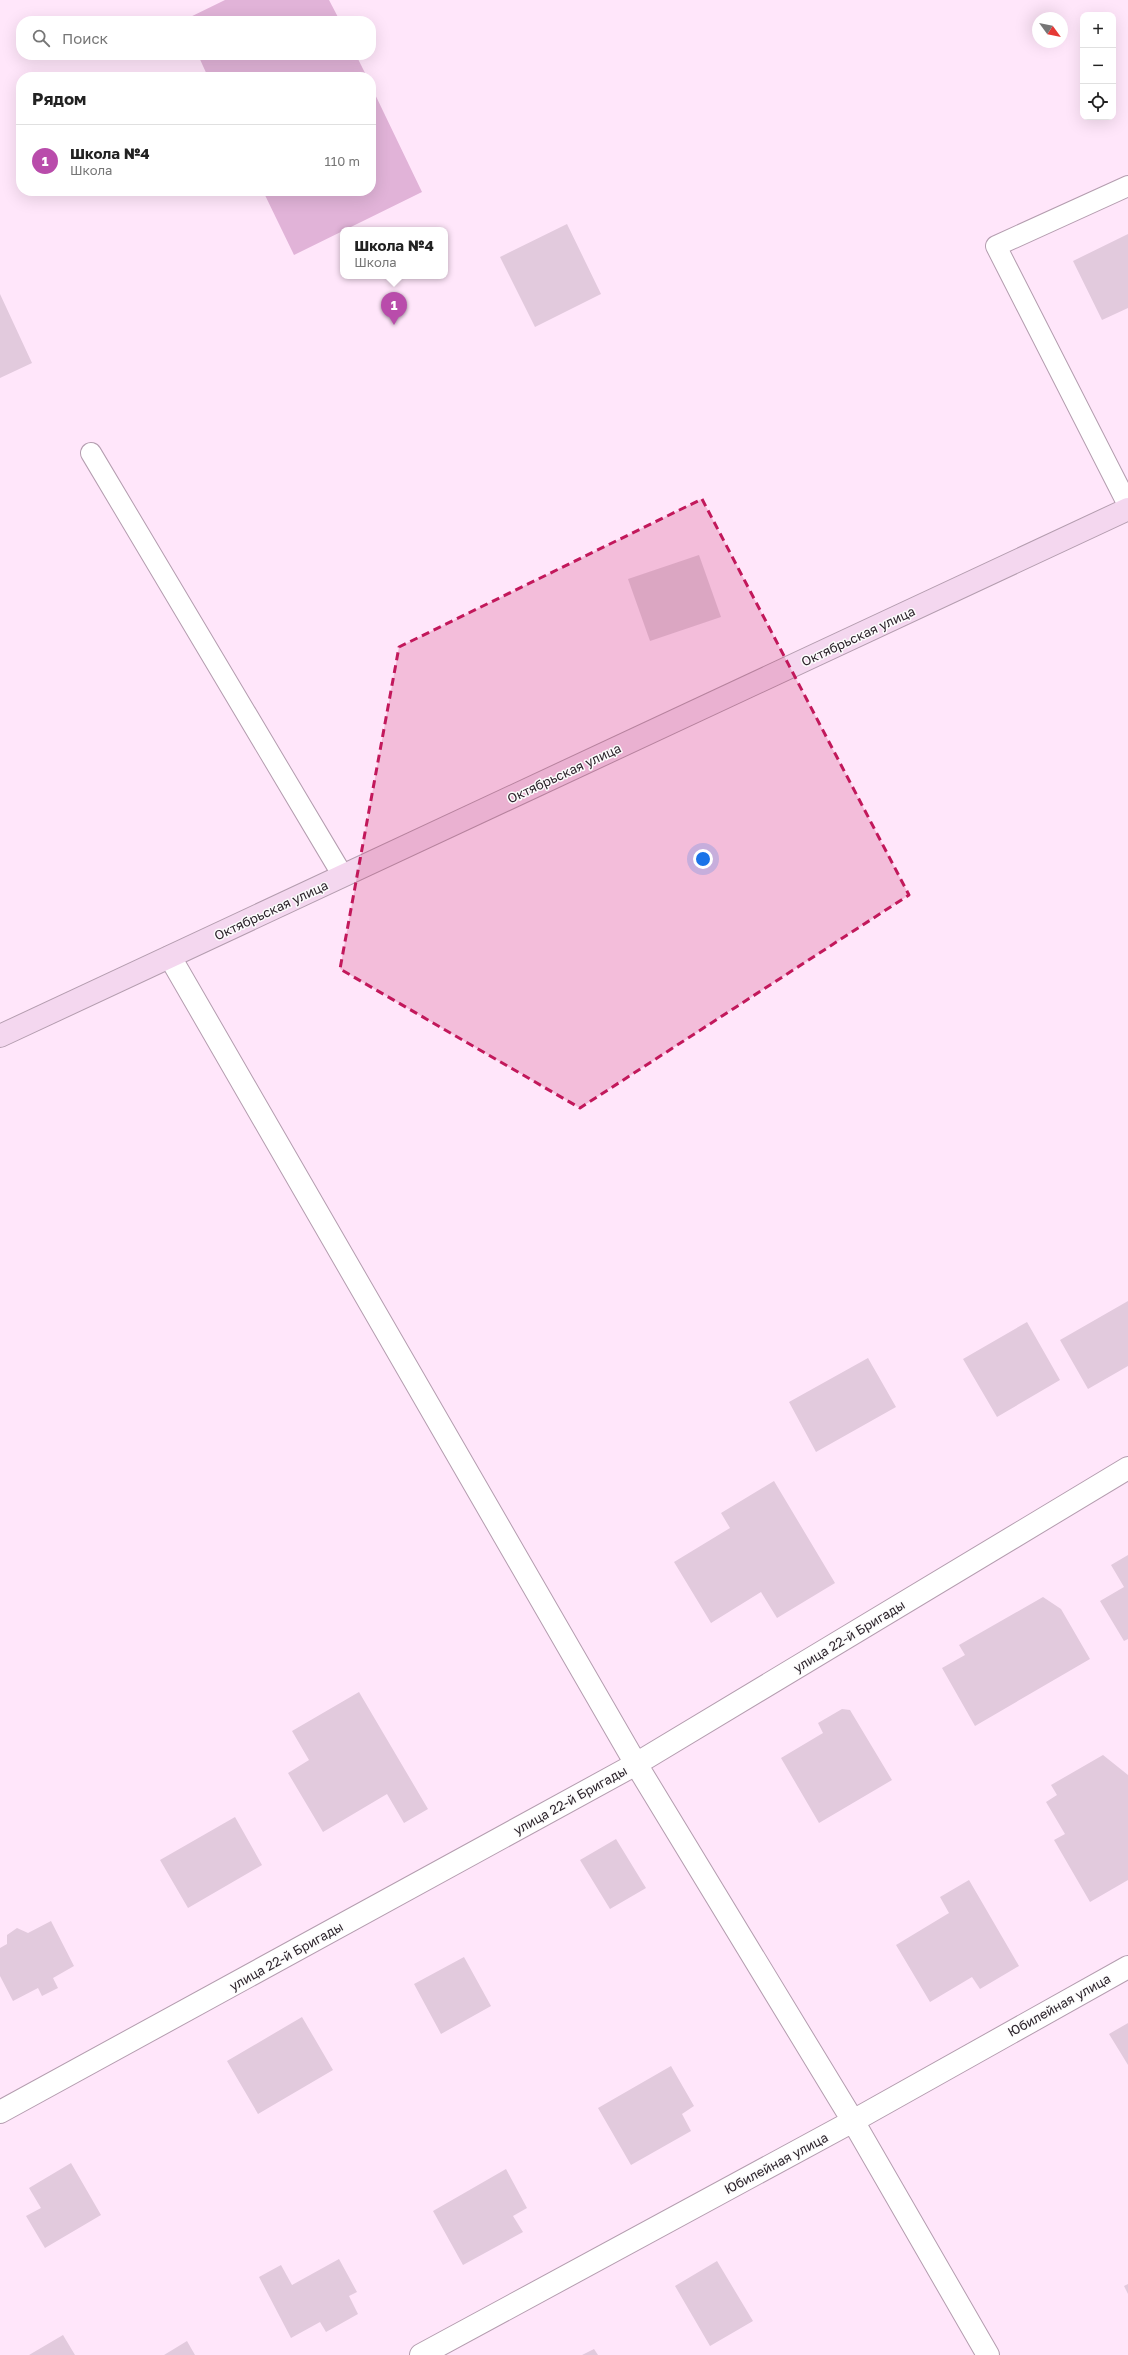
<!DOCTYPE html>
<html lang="ru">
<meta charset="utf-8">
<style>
:root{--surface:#fff;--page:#f2f2f2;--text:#222;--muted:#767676;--line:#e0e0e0;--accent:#b94cab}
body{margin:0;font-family:"Golos Text",sans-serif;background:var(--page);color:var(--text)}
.controls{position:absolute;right:12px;top:12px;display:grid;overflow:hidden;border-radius:8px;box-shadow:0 4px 16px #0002}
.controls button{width:36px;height:36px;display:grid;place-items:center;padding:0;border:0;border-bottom:1px solid var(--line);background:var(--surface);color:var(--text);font:20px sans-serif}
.compass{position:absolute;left:1032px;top:12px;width:36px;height:36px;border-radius:50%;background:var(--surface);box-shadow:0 4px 16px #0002;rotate:123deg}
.you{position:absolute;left:703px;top:859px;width:14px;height:14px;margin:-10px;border:3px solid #fff;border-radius:50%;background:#1a73e8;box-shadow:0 0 0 6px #1a73e833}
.badge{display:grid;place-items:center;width:26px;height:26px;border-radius:50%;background:var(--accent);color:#fff;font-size:13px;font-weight:700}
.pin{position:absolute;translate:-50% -33px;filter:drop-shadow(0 1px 2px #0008)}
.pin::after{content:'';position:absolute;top:21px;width:14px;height:12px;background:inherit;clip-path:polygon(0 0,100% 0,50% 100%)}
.popup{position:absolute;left:340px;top:227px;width:108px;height:52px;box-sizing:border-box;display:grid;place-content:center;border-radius:8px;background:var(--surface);filter:drop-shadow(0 1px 3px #0005);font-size:13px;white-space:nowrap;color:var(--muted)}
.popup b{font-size:15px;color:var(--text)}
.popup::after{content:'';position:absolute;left:50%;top:100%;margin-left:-8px;border:8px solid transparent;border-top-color:var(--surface)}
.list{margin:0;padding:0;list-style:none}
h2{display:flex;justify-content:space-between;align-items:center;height:52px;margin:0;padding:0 16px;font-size:17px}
h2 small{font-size:13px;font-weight:400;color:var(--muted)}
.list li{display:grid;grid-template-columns:26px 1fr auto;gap:12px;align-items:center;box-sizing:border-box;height:72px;padding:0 16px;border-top:1px solid var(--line)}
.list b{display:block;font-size:15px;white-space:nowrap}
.list p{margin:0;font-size:13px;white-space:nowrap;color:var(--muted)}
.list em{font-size:13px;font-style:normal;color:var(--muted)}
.icon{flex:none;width:22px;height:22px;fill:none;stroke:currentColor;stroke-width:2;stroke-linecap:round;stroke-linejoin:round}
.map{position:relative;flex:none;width:1128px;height:2355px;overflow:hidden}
.search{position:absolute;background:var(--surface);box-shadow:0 4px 16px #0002;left:16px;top:16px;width:360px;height:44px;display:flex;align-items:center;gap:10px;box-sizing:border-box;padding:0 14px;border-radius:16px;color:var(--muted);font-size:15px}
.panel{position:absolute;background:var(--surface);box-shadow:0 4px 16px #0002;left:16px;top:72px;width:360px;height:124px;border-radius:16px}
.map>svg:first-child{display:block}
.green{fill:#e1b3d8}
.building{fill:#e2cadd}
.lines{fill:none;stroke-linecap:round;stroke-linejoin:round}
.service-casing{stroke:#b49daf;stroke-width:22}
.minor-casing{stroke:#b49daf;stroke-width:24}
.secondary-casing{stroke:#b49daf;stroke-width:24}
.service{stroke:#fff;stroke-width:20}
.minor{stroke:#fff;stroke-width:22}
.secondary{stroke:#f4d7ef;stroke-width:22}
.marked{fill:#c2185b;fill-opacity:0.2;stroke:#c2185b;stroke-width:3;stroke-dasharray:8 5;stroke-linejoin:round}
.labels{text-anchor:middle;stroke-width:3;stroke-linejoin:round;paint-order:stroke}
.street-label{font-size:13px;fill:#2c232b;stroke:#fcfcfc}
</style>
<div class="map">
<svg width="1128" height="2355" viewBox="0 0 1128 2355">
<rect width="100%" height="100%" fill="#ffe6fa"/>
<path class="green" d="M225,0H329L340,21H182Z
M198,55H356L367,77H208Z
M371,86L422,192L294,255L263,191H371Z"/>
<path class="building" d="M567,224L601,294L535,327L500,257Z
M1128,234V308L1102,320L1073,261Z
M0,294L32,363L0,378Z
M699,555L721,617L650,641L628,579Z
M1128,1301V1366L1088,1389L1060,1340Z
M1027,1322L1060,1380L997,1417L963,1359Z
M868,1358L896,1407L816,1452L789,1402Z
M774,1481L835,1583L777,1618L761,1592L711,1623L674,1562L730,1528L721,1513Z
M1128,1555V1639L1124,1641L1100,1601L1124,1587L1111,1565Z
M1043,1597L1061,1609L1090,1659L975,1726L942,1668L965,1655L959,1645Z
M359,1692L428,1809L404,1823L387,1794L323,1832L288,1773L309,1760L292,1731Z
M842,1709L850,1710L892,1780L819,1823L781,1758L823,1733L818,1723Z
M1103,1755L1128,1775V1880L1090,1902L1054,1840L1065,1834L1046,1802L1057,1795L1051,1785Z
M235,1817L262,1865L188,1908L160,1860Z
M616,1839L646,1888L610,1909L580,1860Z
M969,1880L1019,1966L980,1989L972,1977L930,2002L896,1945L949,1913L940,1897Z
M51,1921L74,1966L53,1978L58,1988L42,1996L38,1988L13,2001L0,1976V1948L7,1944V1935L17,1928L28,1933Z
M464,1957L491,2006L441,2034L414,1984Z
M302,2017L333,2070L258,2114L227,2061Z
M1128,2023V2065L1109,2034Z
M671,2066L694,2106L682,2114L691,2131L631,2165L598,2108Z
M71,2163L101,2215L45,2248L26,2216L41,2208L29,2188Z
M506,2169L527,2208L513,2216L523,2232L463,2265L433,2211Z
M339,2259L357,2292L349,2296L358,2314L326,2332L320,2322L291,2338L259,2277L281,2265L292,2285Z
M717,2261L753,2321L710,2346L675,2286Z
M1128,2284V2294L1124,2286Z
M63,2335L75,2355H29Z
M187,2341L195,2355H164Z
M594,2349L598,2355H582Z"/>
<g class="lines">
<g class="service-casing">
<path id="service" d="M1128,186L996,246L1128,505
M91,453L343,876"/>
</g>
<g class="minor-casing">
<path id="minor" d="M170,957L636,1764L853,2121L988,2355
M0,2112L636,1764L1128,1468
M421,2355L853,2121L1128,1967"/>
</g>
<g class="secondary-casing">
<path id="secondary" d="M0,1036L1128,509"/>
</g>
<use href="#service" class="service"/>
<use href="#minor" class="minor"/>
<use href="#secondary" class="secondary"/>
</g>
<path class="marked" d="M702,499L909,895L580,1108L340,969L399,647Z"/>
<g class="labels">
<g class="street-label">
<text transform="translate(858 636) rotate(-25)" y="5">Октябрьская улица</text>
<text transform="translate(564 773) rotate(-25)" y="5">Октябрьская улица</text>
<text transform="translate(271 910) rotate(-25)" y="5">Октябрьская улица</text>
<text transform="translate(849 1636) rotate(-31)" y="5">улица 22-й Бригады</text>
<text transform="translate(570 1800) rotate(-29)" y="5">улица 22-й Бригады</text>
<text transform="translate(286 1956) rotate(-29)" y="5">улица 22-й Бригады</text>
<text transform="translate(1059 2005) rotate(-29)" y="5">Юбилейная улица</text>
<text transform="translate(776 2163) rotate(-28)" y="5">Юбилейная улица</text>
</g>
</g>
</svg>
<div class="controls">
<button>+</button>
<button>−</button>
<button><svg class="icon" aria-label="locate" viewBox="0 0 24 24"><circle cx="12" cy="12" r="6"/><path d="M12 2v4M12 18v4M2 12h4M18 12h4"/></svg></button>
</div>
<svg class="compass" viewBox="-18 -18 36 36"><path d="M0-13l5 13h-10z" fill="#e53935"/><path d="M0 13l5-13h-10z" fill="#767676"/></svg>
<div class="you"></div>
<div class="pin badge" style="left:394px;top:325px">1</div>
<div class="popup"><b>Школа №4</b>Школа</div>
<div class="search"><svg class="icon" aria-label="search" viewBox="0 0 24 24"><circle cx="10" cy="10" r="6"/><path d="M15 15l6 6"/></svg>Поиск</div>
<section class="panel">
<h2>Рядом<small></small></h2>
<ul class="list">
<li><span class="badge">1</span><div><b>Школа №4</b><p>Школа</p></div><em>110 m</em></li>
</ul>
</section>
</div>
